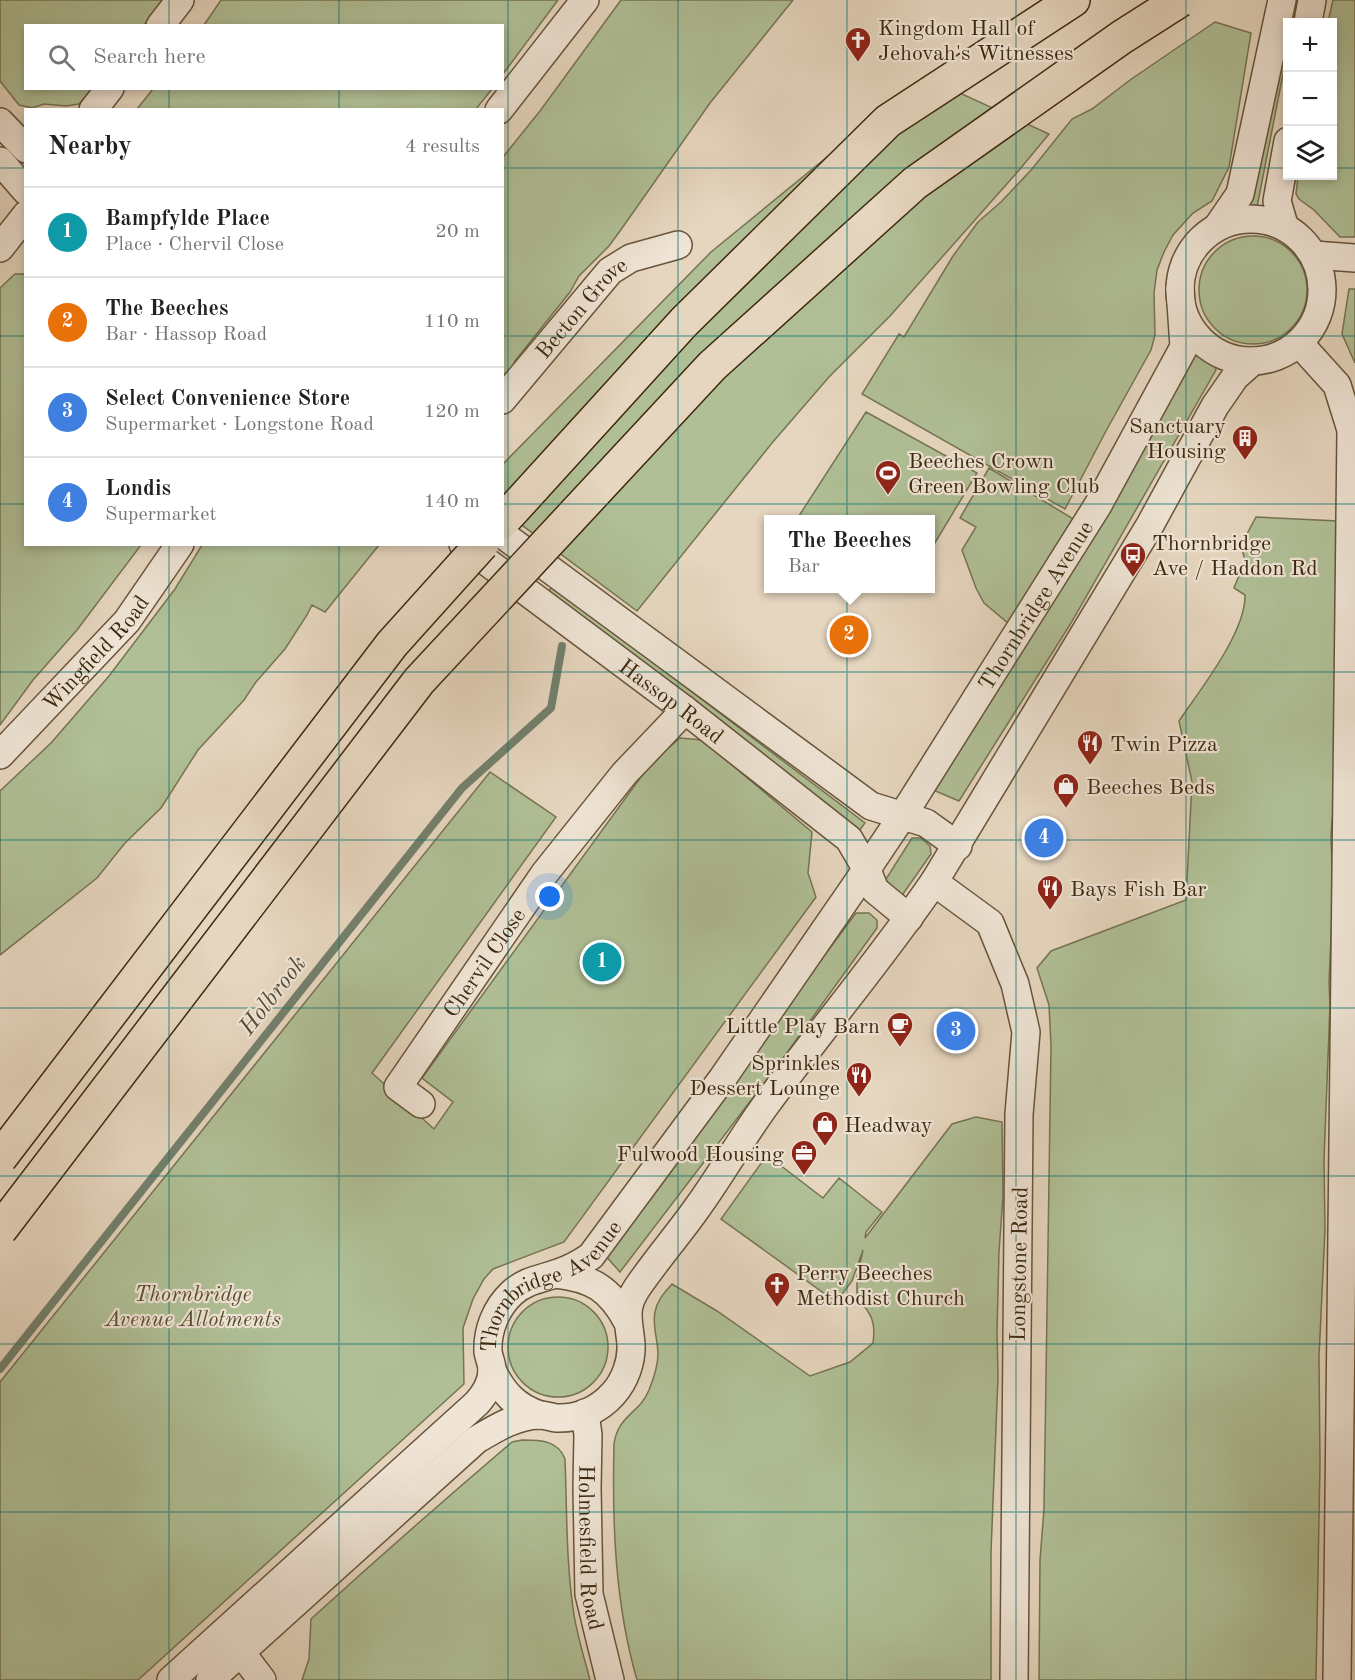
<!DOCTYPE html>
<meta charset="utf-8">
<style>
:root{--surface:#fff;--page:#f6f6f6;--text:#202124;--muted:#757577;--line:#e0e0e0;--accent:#8f2418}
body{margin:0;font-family:"Old Standard TT",serif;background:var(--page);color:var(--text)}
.controls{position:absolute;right:18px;top:18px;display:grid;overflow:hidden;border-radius:0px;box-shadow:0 3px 9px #0003}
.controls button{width:54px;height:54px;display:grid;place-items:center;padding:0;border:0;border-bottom:2px solid var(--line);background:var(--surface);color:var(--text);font:30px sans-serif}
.you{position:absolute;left:550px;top:897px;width:21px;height:21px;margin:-15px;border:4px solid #fff;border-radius:50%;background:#1a73e8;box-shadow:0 0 0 9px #1a73e833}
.badge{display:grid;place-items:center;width:39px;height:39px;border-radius:50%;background:var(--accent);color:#fff;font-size:20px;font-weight:700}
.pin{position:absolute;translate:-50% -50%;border:3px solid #fff;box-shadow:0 2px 6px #0006}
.popup{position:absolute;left:764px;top:515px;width:171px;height:78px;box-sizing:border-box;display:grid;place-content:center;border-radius:0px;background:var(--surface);filter:drop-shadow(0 2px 4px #0005);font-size:20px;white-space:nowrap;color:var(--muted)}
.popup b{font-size:22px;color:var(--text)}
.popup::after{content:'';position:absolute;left:50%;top:100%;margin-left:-12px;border:12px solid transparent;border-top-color:var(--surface)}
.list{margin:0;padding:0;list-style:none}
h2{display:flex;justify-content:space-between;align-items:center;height:78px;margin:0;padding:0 24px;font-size:26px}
h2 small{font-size:20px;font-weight:400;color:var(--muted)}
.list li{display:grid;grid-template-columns:39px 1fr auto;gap:18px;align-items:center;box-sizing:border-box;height:90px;padding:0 24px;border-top:2px solid var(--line)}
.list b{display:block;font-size:22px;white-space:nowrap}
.list p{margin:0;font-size:20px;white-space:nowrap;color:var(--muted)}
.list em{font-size:20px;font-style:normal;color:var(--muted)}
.icon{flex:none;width:33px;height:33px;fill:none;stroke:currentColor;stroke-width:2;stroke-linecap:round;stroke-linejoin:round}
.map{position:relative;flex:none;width:1355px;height:1680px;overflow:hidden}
.search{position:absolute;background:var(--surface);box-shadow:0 3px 9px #0003;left:24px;top:24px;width:480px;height:66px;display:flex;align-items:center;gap:15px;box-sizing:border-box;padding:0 21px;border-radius:0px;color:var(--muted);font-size:22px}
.panel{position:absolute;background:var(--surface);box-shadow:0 3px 9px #0003;left:24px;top:108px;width:480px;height:438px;border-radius:0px}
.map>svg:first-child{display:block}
.green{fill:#b0bf96;stroke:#767452;stroke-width:1.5}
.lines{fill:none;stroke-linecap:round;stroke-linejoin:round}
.stream{stroke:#73806d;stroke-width:8}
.street-casing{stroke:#67543a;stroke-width:30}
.highway-casing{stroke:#3d280e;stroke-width:36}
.street{stroke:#efe4d5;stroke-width:27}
.highway{stroke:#e6d6bf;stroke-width:33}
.highway-bridge-casing{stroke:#3d280e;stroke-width:36;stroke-linecap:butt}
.highway-bridge{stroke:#e6d6bf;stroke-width:33}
.grid{fill:none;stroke:#0f766e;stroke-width:1.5;stroke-opacity:0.55}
.labels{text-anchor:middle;stroke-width:4.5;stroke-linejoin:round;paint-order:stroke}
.poi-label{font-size:22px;fill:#3d280e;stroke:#efe4d5;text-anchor:start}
.street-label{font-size:22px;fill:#3d280e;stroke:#efe4d5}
.park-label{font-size:22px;font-style:italic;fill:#5a4e30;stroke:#efe4d5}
.water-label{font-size:24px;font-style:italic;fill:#544c36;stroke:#efe4d5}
</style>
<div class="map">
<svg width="1355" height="1680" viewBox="0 0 1355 1680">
<rect width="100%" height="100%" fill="#e6d6bf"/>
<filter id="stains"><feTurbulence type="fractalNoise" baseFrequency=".00333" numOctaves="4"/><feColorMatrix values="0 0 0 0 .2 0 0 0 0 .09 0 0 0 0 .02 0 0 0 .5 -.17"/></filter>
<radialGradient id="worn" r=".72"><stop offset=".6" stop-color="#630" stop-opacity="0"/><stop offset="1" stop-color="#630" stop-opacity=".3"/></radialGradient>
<path class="green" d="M0,0H163L144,25L26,26V88L92,89L79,104L66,106L44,104L32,108L19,105L0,81Z
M221,0H558L503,74L502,26L204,25Z
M621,0H793L710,103L620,231L609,246L579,276L570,292L515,361L507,380L503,386V157L540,111Z
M1288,0H1298L1294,22H1288L1287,54L1257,207L1248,205Z
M1333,0H1355V237H1340L1314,210L1299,199L1296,194L1298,176H1332V22H1328Z
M1215,22L1251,33L1229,167L1212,201L1193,213L1173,235L1164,252L1157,270L1154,293L1155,335L1151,350L1106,431L1065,509L862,394L899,334L904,337L953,256L978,222L1001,202L1032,169L1072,119L1092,109L1130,80Z
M925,77L1049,134L1020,169L890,316L829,377L772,443L637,611L503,511V464L711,252Z
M153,89V88L492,89L476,109H137Z
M1199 290a54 54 0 1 1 108 0a54 54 0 1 1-108 0Z
M15,274H26V544L141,545L77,630L33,680L0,725V288Z
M1349,289H1355V363L1342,334Z
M1193,354L1202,355L1213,361L1216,370L1071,623L959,801L933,790Z
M866,412L977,473L930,551V520L797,519Z
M989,468L1075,520L1014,628L984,603L976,588L962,550L976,527L960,518Z
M1256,517L1338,521L1333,810L1331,835L1333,893L1329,982L1330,1006L1324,1160L1325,1230L1319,1357L1320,1464L1316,1680H1039L1040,1560L1044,1509L1051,1046L1049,1005L1037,968L1051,951L1186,900L1192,782L1179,721C1200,690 1246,632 1245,595L1234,588L1245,561L1241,545Z
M202,545H379L325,612L312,605L307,615L285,649L256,682L244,700L198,750L161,808L125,843L97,878L0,955V791L51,743L109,676L175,589Z
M552,586L865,823L859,831L547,594Z
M680,738L702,740L812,832L808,873L816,897L564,1242L493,1269L484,1279L473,1299L463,1328L464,1384L138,1680H0V1382L490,772L556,817L372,1073L434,1129L453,1102L422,1078L651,763Z
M912,838H921L930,846L931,854L903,894L895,895L889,888L886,879Z
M856,913H869L877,920V928L781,1061L620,1272L603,1253Z
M976,1117L1002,1122L1003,1196L999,1252L997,1331L998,1377L991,1552V1680H637C615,1604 612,1523 614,1444C618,1415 640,1413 649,1390C653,1380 658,1364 658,1354C658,1341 652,1324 655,1312C657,1300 665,1292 672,1284L717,1311L810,1376L850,1362L873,1343C876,1323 872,1313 857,1299V1277L863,1250L852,1281L836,1302L721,1219L767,1155L823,1198L839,1178L882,1212L866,1232L865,1238L952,1124Z
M508 1347a50 50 0 1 1 100 0a50 50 0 1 1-100 0Z
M522,1440C540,1440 558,1440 565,1459C567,1509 566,1559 573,1608C576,1633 584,1656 590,1680H302L309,1659L311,1619C377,1559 444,1500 512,1442Z"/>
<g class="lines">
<path class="stream" d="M0,1369L462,788L551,708L562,646"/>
<g class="street-casing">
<g id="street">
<path d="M1308,22L1312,0"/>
<path d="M160,26L180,0"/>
<path d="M93,110L110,88"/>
<path d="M499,110L585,0"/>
<path d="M0,122L26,149"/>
<path d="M0,161L26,191"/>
<circle cx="1251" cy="290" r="71"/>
<path d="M1284,225L1277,201L1288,141"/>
<path d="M1218,226L1240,194L1282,0"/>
<path d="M0,248L26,215"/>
<path d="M1314,255L1355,258"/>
<path d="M1299,343L1337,385L1351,430L1337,1680"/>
<path id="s1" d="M502,400L610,271L631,258L678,245"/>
<path d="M502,534L871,806L926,823L958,846"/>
<path id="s2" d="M463,544L685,710L849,839L867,870L875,890L909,918"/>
<path id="s3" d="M0,755L127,621L180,544"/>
<path d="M934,882L990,923L1015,984L1026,1032L1019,1114L1014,1680"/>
<path id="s4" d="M421,1104L398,1087L545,873L624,774L685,710"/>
<path d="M556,1274C592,1278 610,1289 627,1321"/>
<path d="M492,1370C503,1393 516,1407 540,1415"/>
<path id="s5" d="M585,1413L588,1435L587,1488L589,1594L610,1680"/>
<path d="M230,1638L262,1680"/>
<path id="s6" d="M171,1680L477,1403C485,1394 492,1382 492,1370C492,1364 489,1358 488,1352C487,1330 496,1308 512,1293C526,1280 542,1279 558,1273C570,1269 581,1263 591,1256L722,1079L860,879L903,815L1098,505L1184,347L1180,288"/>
<path d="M210,1680L476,1440C496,1428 515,1416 539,1415C545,1415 550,1417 556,1418C578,1419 599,1410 613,1394C625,1381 632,1361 631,1344C629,1321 623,1309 637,1288C656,1260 678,1235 697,1208C721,1175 741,1139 765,1106C820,1031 881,959 934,882L1150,525L1215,406L1235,377L1253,361"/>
</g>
</g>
<g class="highway-casing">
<path id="highway" d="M502,522L684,322L888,121L1073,0"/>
</g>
<use href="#street" class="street"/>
<use href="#highway" class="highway"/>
<g class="highway-bridge-casing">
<path id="highway-bridge" d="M0,1158L392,644L482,544
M0,1230L419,681L712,366L915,183L1122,37L1180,0"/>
</g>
<use href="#highway-bridge" class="highway-bridge"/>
</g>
<path class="grid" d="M169,0V26M339,0V26M508,0V1680M678,0V1680M847,0V1680M1016,0V1680M1186,0V1680M169,88V110M339,88V110M0,168H26M502,168H1288M1332,168H1355M0,336H26M502,336H1355M0,504H26M502,504H1355M169,544V1680M339,544V1680M0,672H1355M0,840H1355M0,1008H1355M0,1176H1355M0,1344H1355M0,1512H1355"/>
<defs>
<g id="church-pin" transform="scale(1.35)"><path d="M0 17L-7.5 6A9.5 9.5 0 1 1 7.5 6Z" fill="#8f2418" stroke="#efe4d5"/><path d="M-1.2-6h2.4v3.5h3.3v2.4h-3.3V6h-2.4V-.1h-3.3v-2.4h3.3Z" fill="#fff"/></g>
<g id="building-pin" transform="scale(1.35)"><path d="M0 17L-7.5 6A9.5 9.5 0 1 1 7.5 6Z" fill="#8f2418" stroke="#efe4d5"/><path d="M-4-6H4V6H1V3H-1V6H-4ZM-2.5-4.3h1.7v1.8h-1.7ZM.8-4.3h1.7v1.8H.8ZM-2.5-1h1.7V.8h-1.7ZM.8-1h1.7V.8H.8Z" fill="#fff"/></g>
<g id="stadium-pin" transform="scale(1.35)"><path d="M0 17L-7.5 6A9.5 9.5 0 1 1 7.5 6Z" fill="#8f2418" stroke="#efe4d5"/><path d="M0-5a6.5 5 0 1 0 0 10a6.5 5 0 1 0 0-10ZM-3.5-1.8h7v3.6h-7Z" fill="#fff"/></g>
<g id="bus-pin" transform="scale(1.35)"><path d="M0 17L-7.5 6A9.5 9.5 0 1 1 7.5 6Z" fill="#8f2418" stroke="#efe4d5"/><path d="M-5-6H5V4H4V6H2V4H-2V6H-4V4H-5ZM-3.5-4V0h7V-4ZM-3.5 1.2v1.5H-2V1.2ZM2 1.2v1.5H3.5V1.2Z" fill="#fff"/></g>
<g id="restaurant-pin" transform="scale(1.35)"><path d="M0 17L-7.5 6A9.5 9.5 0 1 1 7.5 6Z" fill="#8f2418" stroke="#efe4d5"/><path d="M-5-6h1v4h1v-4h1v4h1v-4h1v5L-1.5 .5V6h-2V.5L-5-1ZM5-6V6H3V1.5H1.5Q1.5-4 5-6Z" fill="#fff"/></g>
<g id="shop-pin" transform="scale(1.35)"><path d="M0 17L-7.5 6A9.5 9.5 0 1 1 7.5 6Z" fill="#8f2418" stroke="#efe4d5"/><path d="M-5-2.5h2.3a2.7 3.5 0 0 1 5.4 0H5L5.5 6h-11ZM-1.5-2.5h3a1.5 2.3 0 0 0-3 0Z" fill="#fff"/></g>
<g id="cafe-pin" transform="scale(1.35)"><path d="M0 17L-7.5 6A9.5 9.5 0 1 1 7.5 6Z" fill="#8f2418" stroke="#efe4d5"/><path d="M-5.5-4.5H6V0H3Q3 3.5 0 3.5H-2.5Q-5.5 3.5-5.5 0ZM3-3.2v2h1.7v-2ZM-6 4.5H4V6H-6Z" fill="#fff"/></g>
<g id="office-pin" transform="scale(1.35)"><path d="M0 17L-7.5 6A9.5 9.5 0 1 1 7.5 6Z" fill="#8f2418" stroke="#efe4d5"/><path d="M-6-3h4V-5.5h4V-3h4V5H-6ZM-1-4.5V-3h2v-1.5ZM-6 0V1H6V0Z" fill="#fff"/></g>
</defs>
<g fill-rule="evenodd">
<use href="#church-pin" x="858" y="40"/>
<use href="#building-pin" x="1245" y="438"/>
<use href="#stadium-pin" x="888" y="473"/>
<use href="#bus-pin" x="1133" y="555"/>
<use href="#restaurant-pin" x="1090" y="743"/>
<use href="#shop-pin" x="1066" y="786"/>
<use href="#restaurant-pin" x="1050" y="888"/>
<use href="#cafe-pin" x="900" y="1025"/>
<use href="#restaurant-pin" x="859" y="1075"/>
<use href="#shop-pin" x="825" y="1124"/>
<use href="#office-pin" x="804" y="1153"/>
<use href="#church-pin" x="777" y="1285"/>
</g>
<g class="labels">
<g class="poi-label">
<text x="878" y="35">Kingdom Hall of<tspan x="878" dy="25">Jehovah's Witnesses</tspan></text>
<text x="1226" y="433" text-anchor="end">Sanctuary<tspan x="1226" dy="25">Housing</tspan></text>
<text x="908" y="468">Beeches Crown<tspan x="908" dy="25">Green Bowling Club</tspan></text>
<text x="1152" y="550">Thornbridge<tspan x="1152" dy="25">Ave / Haddon Rd</tspan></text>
<text x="1110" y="751">Twin Pizza</text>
<text x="1086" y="794">Beeches Beds</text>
<text x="1070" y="896">Bays Fish Bar</text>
<text x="880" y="1033" text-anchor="end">Little Play Barn</text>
<text x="840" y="1070" text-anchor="end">Sprinkles<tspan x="840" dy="25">Dessert Lounge</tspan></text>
<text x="844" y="1132">Headway</text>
<text x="784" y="1161" text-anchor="end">Fulwood Housing</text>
<text x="796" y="1280">Perry Beeches<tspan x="796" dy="25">Methodist Church</tspan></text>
</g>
<g class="street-label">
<text dy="8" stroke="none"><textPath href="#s1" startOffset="122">Becton Grove</textPath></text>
<text dy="8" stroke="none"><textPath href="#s6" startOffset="1410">Thornbridge Avenue</textPath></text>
<text dy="8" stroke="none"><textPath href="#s3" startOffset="140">Wingfield Road</textPath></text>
<text dy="8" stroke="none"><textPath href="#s2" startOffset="261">Hassop Road</textPath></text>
<text dy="8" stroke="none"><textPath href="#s4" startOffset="180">Chervil Close</textPath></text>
<text transform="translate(1018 1264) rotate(-89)" y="8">Longstone Road</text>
<text dy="8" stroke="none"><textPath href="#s6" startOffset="566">Thornbridge Avenue</textPath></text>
<text dy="8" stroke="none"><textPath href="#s5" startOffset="135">Holmesfield Road</textPath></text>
</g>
<g class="park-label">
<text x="193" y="1301">Thornbridge<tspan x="193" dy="25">Avenue Allotments</tspan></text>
</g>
<g class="water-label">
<text transform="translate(272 995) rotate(-52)" y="8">Holbrook</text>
</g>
</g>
<rect width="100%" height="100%" filter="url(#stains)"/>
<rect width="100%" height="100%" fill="url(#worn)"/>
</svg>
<div class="controls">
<button>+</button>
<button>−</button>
<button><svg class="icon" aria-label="layers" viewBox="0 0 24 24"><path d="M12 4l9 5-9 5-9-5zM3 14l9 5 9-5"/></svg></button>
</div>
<div class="you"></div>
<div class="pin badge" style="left:602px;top:962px;background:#0f9aa8">1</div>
<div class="pin badge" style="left:849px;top:635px;background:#e8710a">2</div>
<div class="popup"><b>The Beeches</b>Bar</div>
<div class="pin badge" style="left:956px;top:1031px;background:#3f7fe0">3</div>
<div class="pin badge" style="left:1044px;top:838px;background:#3f7fe0">4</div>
<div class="search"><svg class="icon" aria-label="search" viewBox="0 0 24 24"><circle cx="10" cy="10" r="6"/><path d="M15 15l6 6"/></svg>Search here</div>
<section class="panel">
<h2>Nearby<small>4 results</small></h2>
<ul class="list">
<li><span class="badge" style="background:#0f9aa8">1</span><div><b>Bampfylde Place</b><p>Place · Chervil Close</p></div><em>20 m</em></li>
<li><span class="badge" style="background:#e8710a">2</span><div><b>The Beeches</b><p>Bar · Hassop Road</p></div><em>110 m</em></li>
<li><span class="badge" style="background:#3f7fe0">3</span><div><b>Select Convenience Store</b><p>Supermarket · Longstone Road</p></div><em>120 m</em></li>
<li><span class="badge" style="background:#3f7fe0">4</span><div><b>Londis</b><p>Supermarket</p></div><em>140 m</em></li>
</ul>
</section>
</div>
